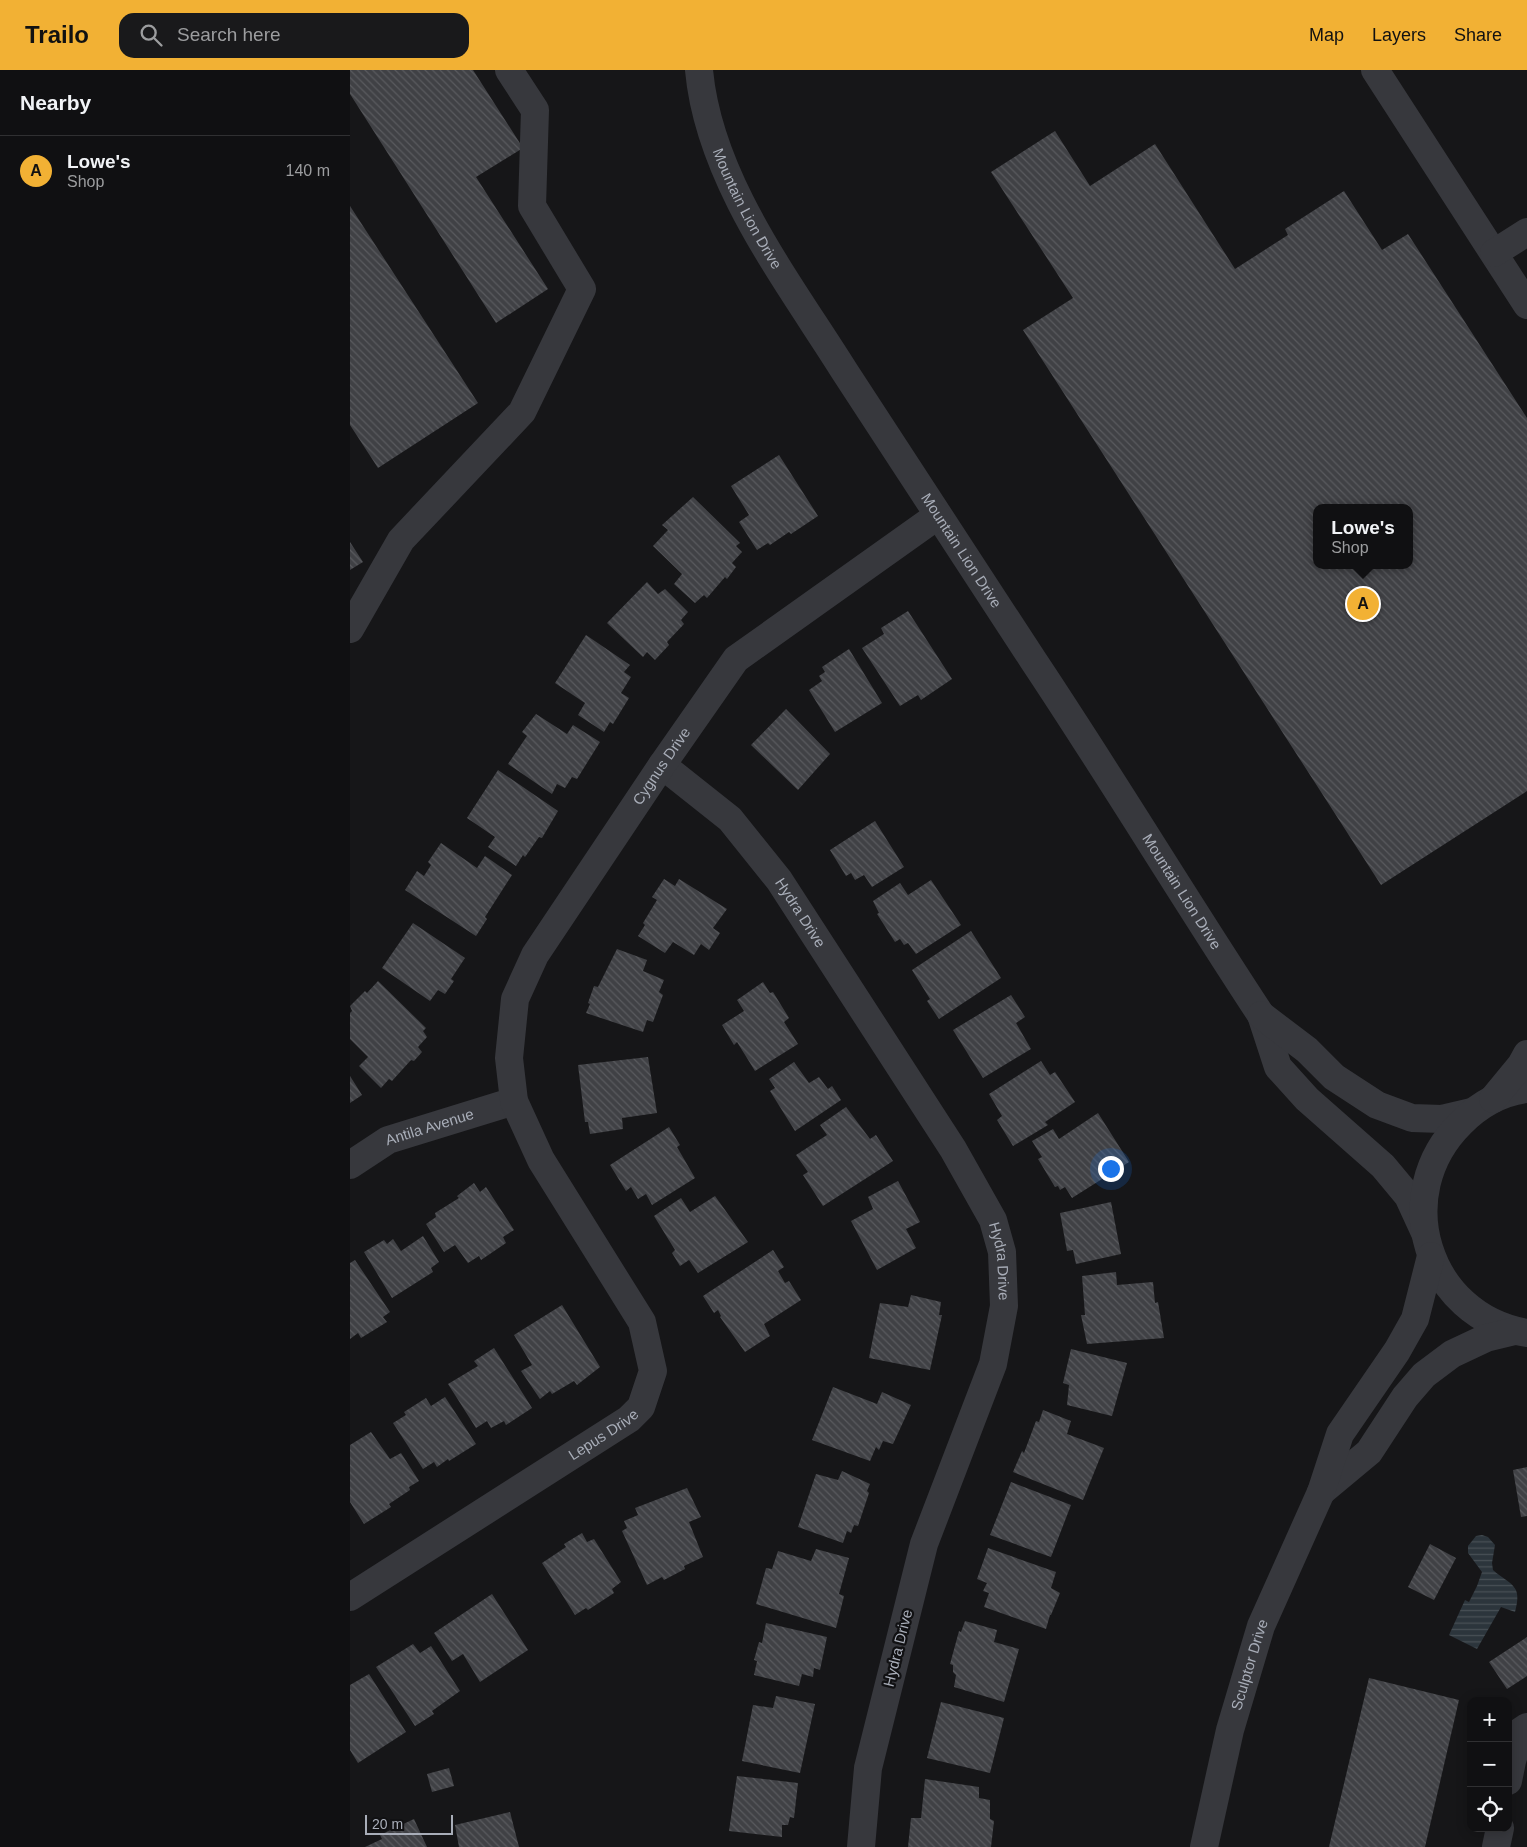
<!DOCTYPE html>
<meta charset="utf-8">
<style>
:root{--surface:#101012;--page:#19191b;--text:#f1f3f6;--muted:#9c9d9f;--line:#303032;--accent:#f2b134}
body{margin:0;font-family:Arial,sans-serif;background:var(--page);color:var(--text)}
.controls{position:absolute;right:15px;bottom:15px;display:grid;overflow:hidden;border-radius:10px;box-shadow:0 2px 12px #0003}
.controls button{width:45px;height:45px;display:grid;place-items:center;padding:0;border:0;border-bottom:1px solid var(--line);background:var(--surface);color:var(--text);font:25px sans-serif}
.scale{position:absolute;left:15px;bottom:12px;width:88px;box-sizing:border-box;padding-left:5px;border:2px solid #a8adb8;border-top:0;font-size:14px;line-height:18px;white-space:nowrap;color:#a8adb8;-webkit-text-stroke:4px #111113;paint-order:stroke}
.you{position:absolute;left:760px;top:1098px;width:18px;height:18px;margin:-12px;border:4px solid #fff;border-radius:50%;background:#1a73e8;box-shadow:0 0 0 8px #1a73e833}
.badge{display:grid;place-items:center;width:32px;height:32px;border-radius:50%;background:var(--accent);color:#111;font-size:16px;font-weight:700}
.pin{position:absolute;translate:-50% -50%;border:2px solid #fff;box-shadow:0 1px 5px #0006}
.popup{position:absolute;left:963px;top:434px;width:100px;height:65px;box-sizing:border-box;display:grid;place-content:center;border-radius:10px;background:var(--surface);filter:drop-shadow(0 1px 4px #0005);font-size:16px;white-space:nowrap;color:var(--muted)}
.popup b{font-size:19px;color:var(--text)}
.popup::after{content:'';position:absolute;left:50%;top:100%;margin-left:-10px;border:10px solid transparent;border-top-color:var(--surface)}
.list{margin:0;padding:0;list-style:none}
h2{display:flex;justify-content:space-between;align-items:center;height:65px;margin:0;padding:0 20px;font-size:21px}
h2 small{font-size:16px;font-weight:400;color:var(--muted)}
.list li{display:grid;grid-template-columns:32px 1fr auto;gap:15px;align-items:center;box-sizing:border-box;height:70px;padding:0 20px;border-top:1px solid var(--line)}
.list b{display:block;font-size:19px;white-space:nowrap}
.list p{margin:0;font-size:16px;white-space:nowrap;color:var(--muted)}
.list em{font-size:16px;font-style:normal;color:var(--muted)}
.icon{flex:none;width:28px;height:28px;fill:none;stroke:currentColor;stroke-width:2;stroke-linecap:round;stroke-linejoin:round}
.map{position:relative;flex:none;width:1177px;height:1777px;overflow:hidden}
header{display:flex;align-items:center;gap:30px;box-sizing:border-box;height:70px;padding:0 25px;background:var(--accent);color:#111}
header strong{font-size:24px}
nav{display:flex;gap:28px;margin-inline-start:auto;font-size:18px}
.search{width:350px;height:45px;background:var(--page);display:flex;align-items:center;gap:12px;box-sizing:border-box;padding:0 18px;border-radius:15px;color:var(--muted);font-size:19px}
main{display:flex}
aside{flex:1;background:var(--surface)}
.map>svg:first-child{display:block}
.water{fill:url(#water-rules)}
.building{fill:url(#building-back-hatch);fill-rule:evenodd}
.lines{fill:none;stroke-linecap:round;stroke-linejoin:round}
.minor{stroke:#37383d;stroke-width:28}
.labels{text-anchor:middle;stroke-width:4.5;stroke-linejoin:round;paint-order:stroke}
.street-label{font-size:15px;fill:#a8adb8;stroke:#111113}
</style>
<header>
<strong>Trailo</strong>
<div class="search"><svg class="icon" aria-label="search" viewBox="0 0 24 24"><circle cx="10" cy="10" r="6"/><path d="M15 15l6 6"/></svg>Search here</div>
<nav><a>Map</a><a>Layers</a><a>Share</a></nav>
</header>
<main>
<aside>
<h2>Nearby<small></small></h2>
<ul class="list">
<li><span class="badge">A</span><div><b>Lowe's</b><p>Shop</p></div><em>140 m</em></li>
</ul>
</aside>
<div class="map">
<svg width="1177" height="1777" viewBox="0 0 1177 1777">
<defs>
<pattern id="water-rules" width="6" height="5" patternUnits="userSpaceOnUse" patternTransform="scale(1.25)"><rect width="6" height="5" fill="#2c353c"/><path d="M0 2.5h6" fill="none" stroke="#485056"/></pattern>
<pattern id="building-back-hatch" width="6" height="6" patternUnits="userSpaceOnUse" patternTransform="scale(1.25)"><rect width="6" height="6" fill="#404145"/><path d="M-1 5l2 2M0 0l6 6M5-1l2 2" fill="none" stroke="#595a5e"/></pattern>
</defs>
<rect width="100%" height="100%" fill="#161618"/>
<path class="water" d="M1132,1465L1138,1467L1145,1475L1142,1493L1143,1500C1160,1515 1173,1514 1165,1542L1151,1537L1127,1579L1099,1565L1115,1530L1119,1532L1127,1516L1132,1502L1118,1483V1476L1126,1466Z"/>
<path class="building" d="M0,0H123L173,78L126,107L198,219L146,253L0,24Z
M705,61L740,116L805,74L885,199L938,165L935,159L994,121L1032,180L1058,164L1177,348V721L1031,815L673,260L723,228L641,102ZM967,438H1059V495H967Z
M0,136L128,333L28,398L0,355Z
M429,385L468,446L441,464L439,462L420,475L418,473L407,480L389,452L399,445L381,416Z
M343,427L390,473L386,476L392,482L382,493L386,497L377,509L375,507L357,528L354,525L345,533L324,514L332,504L303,476L318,460L312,455Z
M0,472L13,492L0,500Z
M297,512L308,524L315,519L338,542L331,550L334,554L317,572L319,575L305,590L297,582L293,587L257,553Z
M558,541L602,609L571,630L568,625L550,636L512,578L534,564L531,558Z
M236,565L280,595L274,602L281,607L271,623L279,628L263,654L260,652L254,662L228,645L235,633L205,613Z
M499,579L532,633L485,662L459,620L472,611L469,606L475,602L472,597Z
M436,639L480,684L448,720L401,675Z
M186,644L217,664L223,655L250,672L227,709L222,707L215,718L207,714L202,724L158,694L177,666L172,662Z
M148,700L208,741L192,768L189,767L175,787L173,785L166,796L138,777L145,767L117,748Z
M525,751L554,797L522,817L514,805L505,810L501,803L496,806L480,780Z
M91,773L127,798L135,786L162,805L135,847L137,849L126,866L55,820L67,801L74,806L81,795L78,792Z
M314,809L325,816L329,809L377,839L363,858L370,863L359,880L351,874L344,885L323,872L315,883L288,866L295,855L293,853L307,830L302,827Z
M581,810L611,855L566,884L558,873L554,875L550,869L545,872L527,844L529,843L523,831L550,813L558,825Z
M63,853L115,888L101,909L104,911L95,924L88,920L80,931L32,898Z
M621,861L651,908L589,949L577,931L580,929L562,900Z
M267,879L297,890L293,901L314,910L309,922L313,925L303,952L297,950L293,962L236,943L240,934L238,933L244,916L248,917Z
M28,911L76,958L73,961L77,967L68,977L72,982L64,991L61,990L42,1011L39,1009L31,1018L9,996L18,987L0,969V943L2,941L0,936L15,921L17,923Z
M413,912L420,923L423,922L439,948L434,952L448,974L405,1001L387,972L384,975L372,955L394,941L387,930Z
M661,925L675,947L666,953L681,979L633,1008L603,960Z
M298,987L307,1043L272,1048L273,1059L240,1064L238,1052H235L228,995Z
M691,991L700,1005L705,1002L725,1032L695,1052L698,1055L663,1076L647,1050L652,1046L639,1024Z
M444,992L459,1013L469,1007L478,1019L482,1016L491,1030L445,1061L420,1021L425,1018L419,1009Z
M0,1006L12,1025L0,1033Z
M496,1037L520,1069L526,1065L543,1091L473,1136L453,1105L458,1102L446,1085L477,1065L470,1055Z
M748,1043L779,1092L722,1128L715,1117L710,1120L708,1116L705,1117L688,1089L692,1087L682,1071L703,1059L709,1069Z
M319,1057L330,1075L327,1077L345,1108L302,1135L296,1124L288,1129L281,1117L276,1121L260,1095Z
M548,1111L570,1152L556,1159L566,1178L527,1200L501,1151L523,1139L518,1127Z
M124,1113L130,1122L136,1117L164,1160L153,1167L156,1173L131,1190L129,1186L118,1193L105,1175L94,1182L76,1154L86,1147L85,1143L109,1128L107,1126Z
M365,1126L398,1172L348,1203L339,1190L330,1196L322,1183L325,1180L304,1146L331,1128L340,1142Z
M761,1132L771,1184L726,1194L723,1180L717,1181L710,1143Z
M73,1166L89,1192L81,1198L83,1202L42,1228L14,1182L34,1170L37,1174L43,1169L51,1181Z
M423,1180L434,1197L428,1201L435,1213L439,1211L451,1230L414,1254L420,1266L395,1282L370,1247L371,1246L368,1240L364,1243L353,1226Z
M5,1190L40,1242L33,1247L37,1252L11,1268L8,1263L0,1269V1193Z
M766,1202L767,1215L803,1212L805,1233L808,1232L814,1268L737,1274L731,1245H735L732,1206Z
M561,1225L591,1232L589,1245H592L580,1300L519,1288L530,1233L558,1237Z
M212,1235L250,1297L227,1315L224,1311L202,1324L200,1321L190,1329L171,1301L182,1295L164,1265Z
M144,1278L182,1338L156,1355L154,1351L141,1358L137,1351L126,1358L98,1314L128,1296L124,1291Z
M721,1279L777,1293L762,1346L717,1335L719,1315L713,1313Z
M483,1317L527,1334L532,1322L561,1335L543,1374L533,1371L529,1380L526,1377L520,1391L462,1370Z
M95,1327L126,1374L99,1391L98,1389L87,1397L84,1392L73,1399L43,1353L56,1345L54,1342L76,1328L81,1336Z
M693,1340L721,1351L717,1364L754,1378L733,1430L663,1402L672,1381L674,1383L686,1351L689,1352Z
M21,1362L40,1389L51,1383L69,1411L59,1417L60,1420L39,1434L41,1437L14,1454L0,1432V1375Z
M1177,1397V1446L1171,1447L1163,1400Z
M492,1401L520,1414L517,1421L519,1423L508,1456L504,1455L501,1463L497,1461L493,1473L448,1457L466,1404L488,1410Z
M661,1412L721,1435L701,1487L640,1465Z
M337,1418L351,1447L339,1452L353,1487L334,1496L335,1499L314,1510L312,1507L297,1515L272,1461L277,1458L274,1451L288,1445L285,1438Z
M232,1463L237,1472L244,1469L271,1512L262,1519L264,1523L238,1540L236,1538L225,1545L192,1493L216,1477L214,1474Z
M1080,1474L1106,1488L1084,1530L1058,1517Z
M638,1478L706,1502L701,1518L710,1523L701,1545H700L696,1559L634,1537L639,1523L633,1521L637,1513L627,1509Z
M466,1479L499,1488L489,1524L494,1526L486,1558L406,1534L416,1498L422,1499L428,1481L461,1491Z
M142,1524L178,1580L130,1612L113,1584L102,1591L84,1563Z
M615,1551L647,1560L644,1572L669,1579L654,1632L604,1617L606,1605L603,1602V1595L600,1594L609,1561L611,1562Z
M416,1553L477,1567L470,1600L464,1598L463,1607L452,1604L449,1616L404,1605L407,1591L404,1590L409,1572L412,1573Z
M1177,1567V1606L1157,1619L1139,1592Z
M63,1574L70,1583L81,1576L110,1621L82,1641L84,1644L65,1656L26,1597Z
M19,1604L56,1662L8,1693L0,1680V1615Z
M1019,1608L1109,1630L1075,1777H979Z
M426,1626L465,1634L450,1703L392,1691L403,1635L423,1638Z
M591,1632L654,1648L640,1703L577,1688Z
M99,1698L104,1716L82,1722L77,1704Z
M387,1706L448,1713L444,1748L440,1747L438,1755H432V1767L379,1761Z
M575,1709L629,1717V1728L640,1730V1749L644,1751L641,1777H558L561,1748H571Z
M160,1742L169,1777H109L105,1755Z
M64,1749L77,1777H15L32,1769L30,1765Z"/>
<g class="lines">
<g class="minor">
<path id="s1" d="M349,0C359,110 438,211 495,302C557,398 620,494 683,590C761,707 834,828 911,945L928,997L957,1029L1033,1096L1058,1126L1075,1163"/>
<path d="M1025,0L1177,235"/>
<path d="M1144,183L1177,162"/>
<path d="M0,559L51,470L172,342L232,219L182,136L185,40L159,0"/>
<path id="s2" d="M312,695L380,749L429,810L603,1079L643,1150L652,1182L654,1236L643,1294L574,1474L518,1698L511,1777"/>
<path d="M911,945L957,980L984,1007L1027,1035L1062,1048L1092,1049L1122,1042"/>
<path d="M1177,1019C1152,1022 1129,1035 1111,1053C1039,1124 1076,1246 1177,1263"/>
<path d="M1143,1029L1171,995L1177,984"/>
<path id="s3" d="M0,1095L38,1070L164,1031"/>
<path d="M971,1422L1019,1382L1055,1327L1074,1305L1102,1284L1136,1268L1165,1261"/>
<path id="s4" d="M0,1527L279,1349L291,1337L303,1301L292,1252L191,1090L164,1031L159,988L165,929L185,885L312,695L386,589L587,446"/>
<path d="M1158,1711L1162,1691L1171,1661L1177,1657"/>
<path id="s5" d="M854,1777L880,1660L911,1556L971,1422L990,1364L1047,1281L1065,1249L1081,1186"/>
<path d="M1146,1777L1150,1758"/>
</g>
</g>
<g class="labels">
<g class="street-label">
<text dy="5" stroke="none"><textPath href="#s1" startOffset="148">Mountain Lion Drive</textPath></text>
<text dy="5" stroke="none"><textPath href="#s1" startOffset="552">Mountain Lion Drive</textPath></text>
<text dy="5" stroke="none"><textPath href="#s4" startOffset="1070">Cygnus Drive</textPath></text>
<text dy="5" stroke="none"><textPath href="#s1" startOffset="958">Mountain Lion Drive</textPath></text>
<text dy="5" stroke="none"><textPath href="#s2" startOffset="204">Hydra Drive</textPath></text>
<text dy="5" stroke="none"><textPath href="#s3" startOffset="89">Antila Avenue</textPath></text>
<text dy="5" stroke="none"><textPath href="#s2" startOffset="609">Hydra Drive</textPath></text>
<text dy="5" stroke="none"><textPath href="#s4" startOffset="301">Lepus Drive</textPath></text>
<text transform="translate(548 1578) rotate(-76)" y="5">Hydra Drive</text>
<text dy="5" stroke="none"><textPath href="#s5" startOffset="188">Sculptor Drive</textPath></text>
</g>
</g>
</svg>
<div class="controls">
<button>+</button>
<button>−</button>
<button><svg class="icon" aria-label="locate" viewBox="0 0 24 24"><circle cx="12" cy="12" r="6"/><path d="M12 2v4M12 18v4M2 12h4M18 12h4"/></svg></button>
</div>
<div class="scale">20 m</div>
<div class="you"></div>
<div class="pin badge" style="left:1013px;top:534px">A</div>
<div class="popup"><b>Lowe's</b>Shop</div>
</div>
</main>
